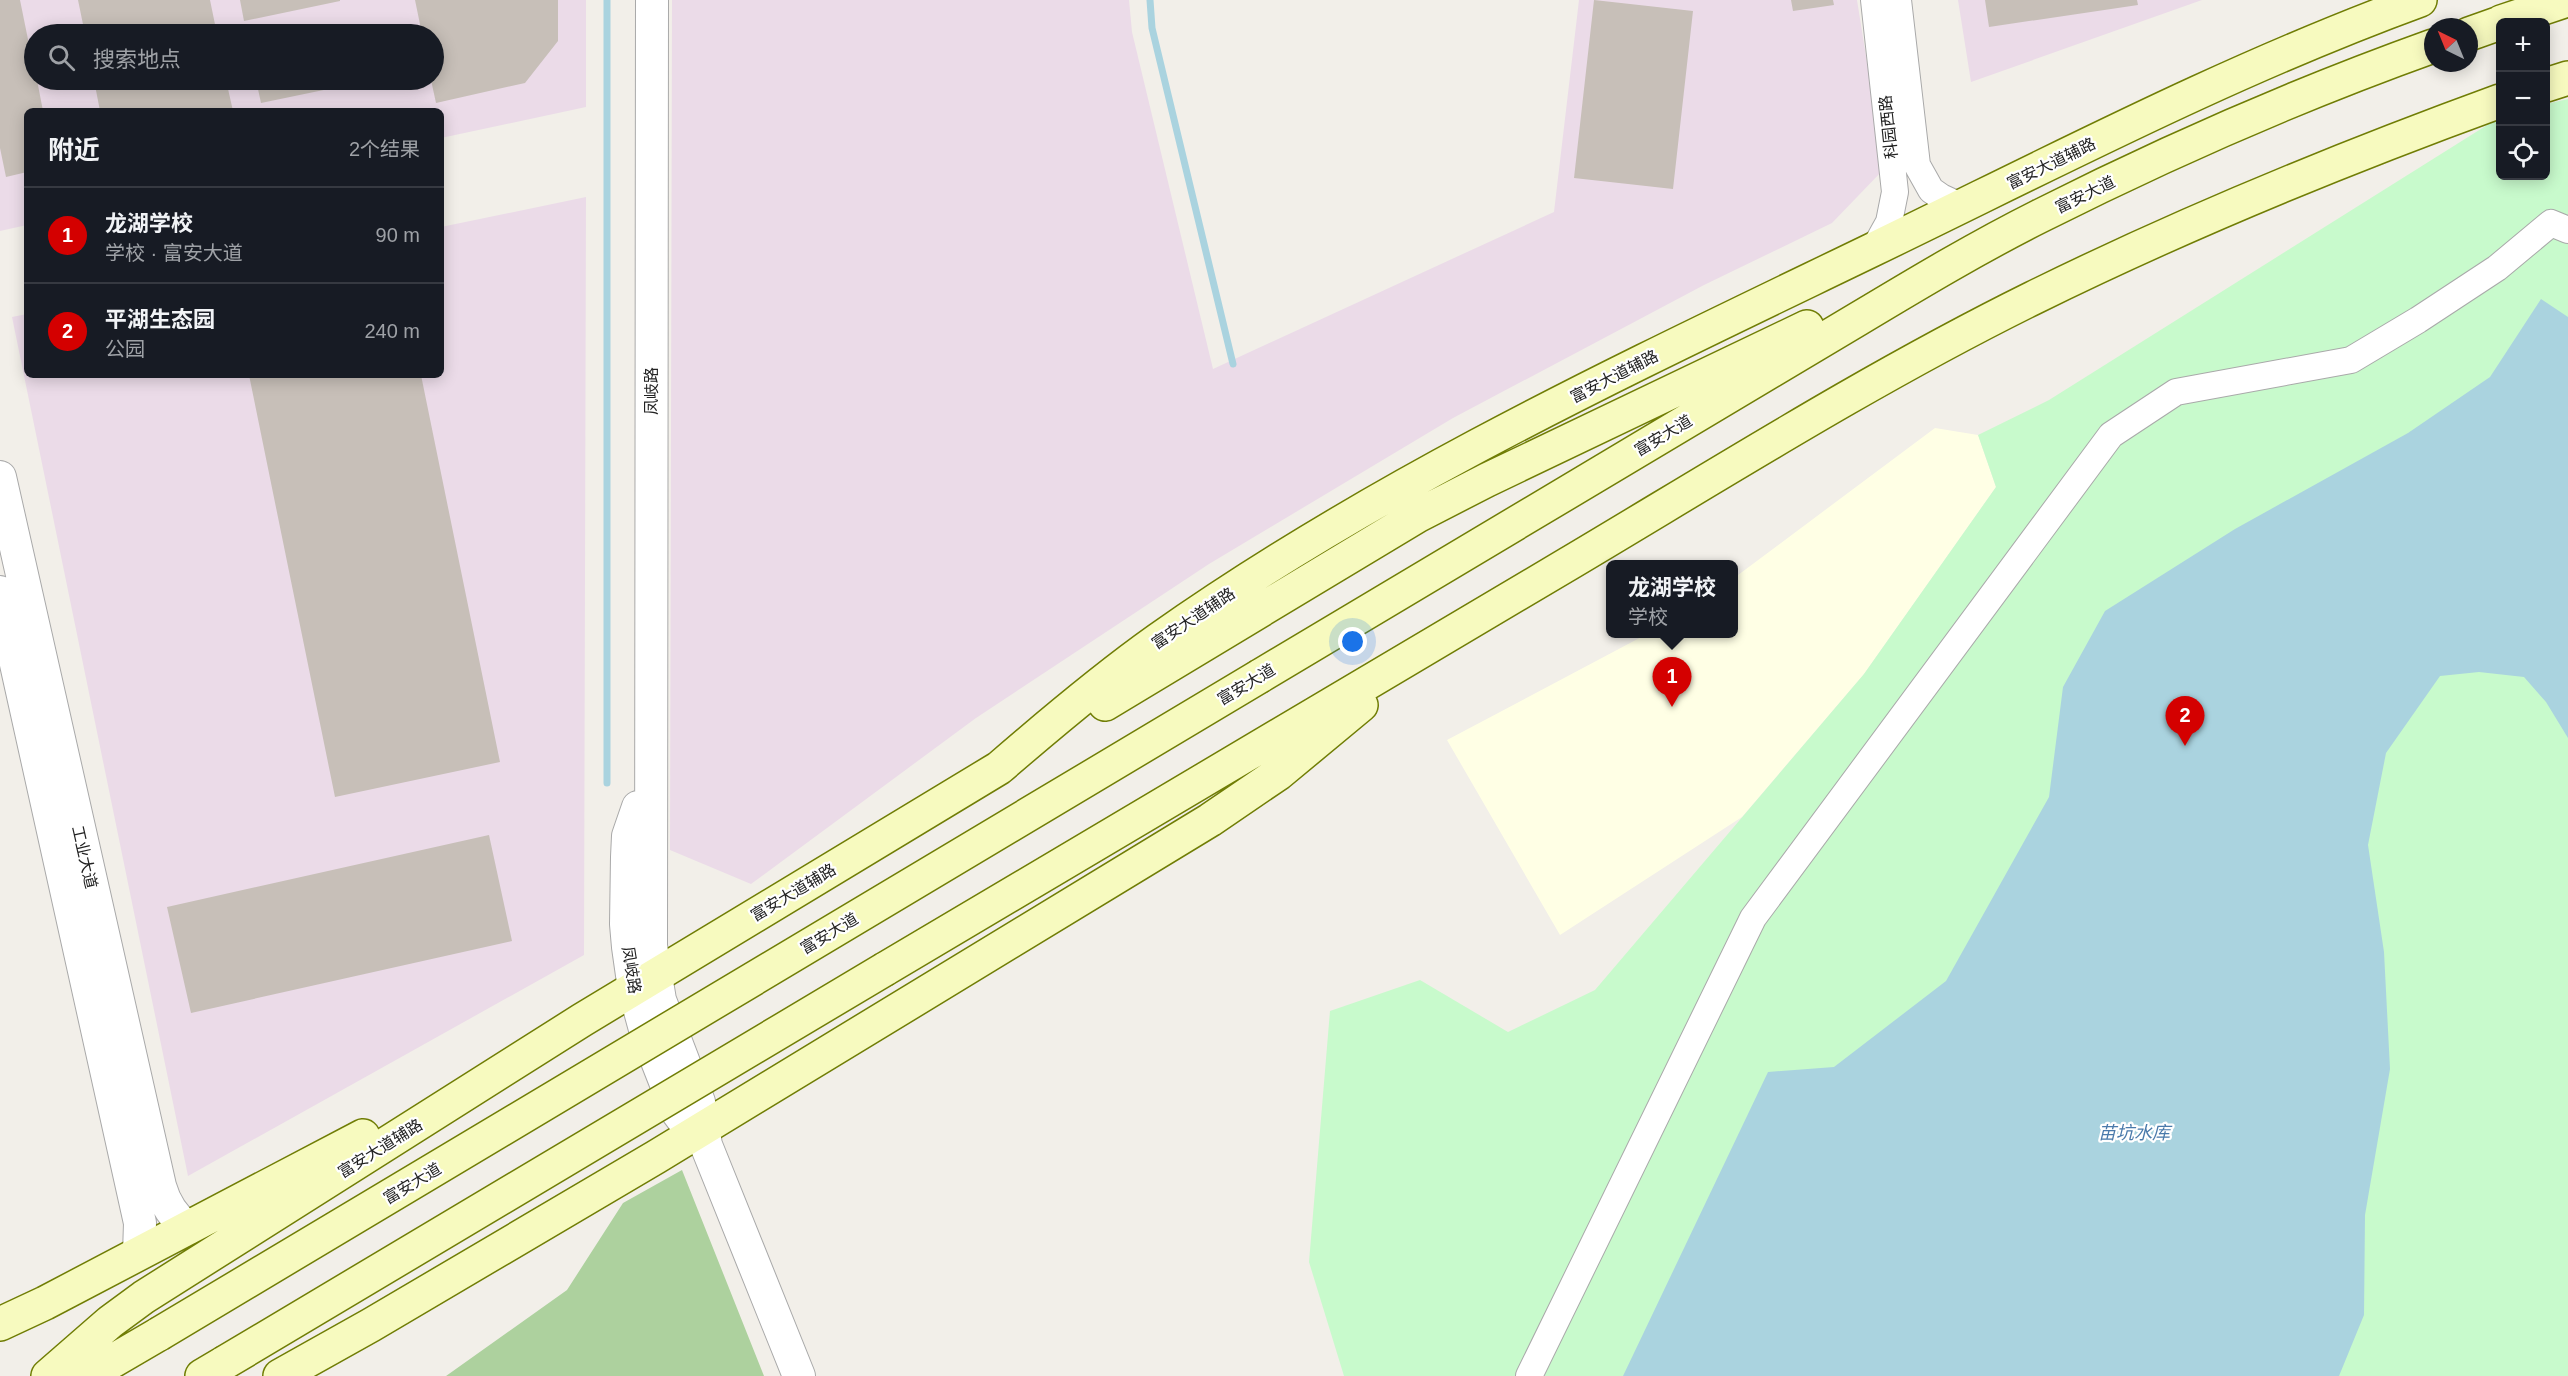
<!DOCTYPE html>
<html lang="zh">
<meta charset="utf-8">
<style>
:root{--surface:#171b24;--page:#20242c;--text:#f1f3f6;--muted:#9ea1a6;--line:#363941;--accent:#d40000}
body{margin:0;font-family:Helvetica,"Noto Sans SC",sans-serif;background:var(--page);color:var(--text)}
.controls{position:absolute;right:18px;top:18px;display:grid;overflow:hidden;border-radius:9px;box-shadow:0 3px 15px #0003}
.controls button{width:54px;height:54px;display:grid;place-items:center;padding:0;border:0;border-bottom:2px solid var(--line);background:var(--surface);color:var(--text);font:30px sans-serif}
.compass{position:absolute;left:2424px;top:18px;width:54px;height:54px;border-radius:50%;background:var(--surface);box-shadow:0 3px 15px #0003;rotate:317deg}
.you{position:absolute;left:1353px;top:642px;width:21px;height:21px;margin:-15px;border:4px solid #fff;border-radius:50%;background:#1a73e8;box-shadow:0 0 0 9px #1a73e833}
.badge{display:grid;place-items:center;width:39px;height:39px;border-radius:50%;background:var(--accent);color:#fff;font-size:20px;font-weight:700}
.pin{position:absolute;translate:-50% -50px;filter:drop-shadow(0 2px 3px #0008)}
.pin::after{content:'';position:absolute;top:32px;width:21px;height:18px;background:inherit;clip-path:polygon(0 0,100% 0,50% 100%)}
.popup{position:absolute;left:1606px;top:560px;width:132px;height:78px;box-sizing:border-box;display:grid;place-content:center;border-radius:9px;background:var(--surface);filter:drop-shadow(0 2px 4px #0005);font-size:20px;white-space:nowrap;color:var(--muted)}
.popup b{font-size:22px;color:var(--text)}
.popup::after{content:'';position:absolute;left:50%;top:100%;margin-left:-12px;border:12px solid transparent;border-top-color:var(--surface)}
.list{margin:0;padding:0;list-style:none}
h2{display:flex;justify-content:space-between;align-items:center;height:78px;margin:0;padding:0 24px;font-size:26px}
h2 small{font-size:20px;font-weight:400;color:var(--muted)}
.list li{display:grid;grid-template-columns:39px 1fr auto;gap:18px;align-items:center;box-sizing:border-box;height:96px;padding:0 24px;border-top:2px solid var(--line)}
.list b{display:block;font-size:22px;white-space:nowrap}
.list p{margin:0;font-size:20px;white-space:nowrap;color:var(--muted)}
.list em{font-size:20px;font-style:normal;color:var(--muted)}
.icon{flex:none;width:33px;height:33px;fill:none;stroke:currentColor;stroke-width:2;stroke-linecap:round;stroke-linejoin:round}
.map{position:relative;flex:none;width:2568px;height:1376px;overflow:hidden}
.search{position:absolute;background:var(--surface);box-shadow:0 3px 15px #0003;left:24px;top:24px;width:420px;height:66px;display:flex;align-items:center;gap:15px;box-sizing:border-box;padding:0 21px;border-radius:33px;color:var(--muted);font-size:22px}
.panel{position:absolute;background:var(--surface);box-shadow:0 3px 15px #0003;left:24px;top:108px;width:420px;height:270px;border-radius:9px}
.map>svg:first-child{display:block}
.industrial{fill:#ebdbe8;fill-rule:evenodd}
.education{fill:#ffffe5}
.forest{fill:#add19e}
.park{fill:#c8facc}
.water{fill:#aad3df}
.lines{fill:none;stroke-linecap:round;stroke-linejoin:round}
.stream{stroke:#aad3df;stroke-width:7}
.building{fill:#c7bfb8}
.minor-casing{stroke:#a9a9a9;stroke-width:28}
.tertiary-casing{stroke:#a9a9a9;stroke-width:34}
.secondary-casing{stroke:#707d05;stroke-width:36}
.minor{stroke:#fff;stroke-width:26}
.tertiary{stroke:#fff;stroke-width:32}
.secondary{stroke:#f7fabf;stroke-width:33}
.secondary-bridge-casing{stroke:#707d05;stroke-width:36;stroke-linecap:butt}
.secondary-bridge{stroke:#f7fabf;stroke-width:33}
.labels{text-anchor:middle;stroke-width:4.5;stroke-linejoin:round;paint-order:stroke}
.street-label{font-size:16px;fill:#222;stroke:#fff}
.water-label{font-size:18px;font-style:italic;fill:#4a7aab;stroke:#fff}
</style>
<div class="map">
<svg width="2568" height="1376" viewBox="0 0 2568 1376">
<rect width="100%" height="100%" fill="#f2efe9"/>
<path class="industrial" d="M0,0H586V107L441,138V111H27V225L0,231ZM34,34H434V80H34Z
M672,0H1129L1132,32L1213,369L1554,212L1579,0H1857L1884,169L1832,223L1704,285L1453,418L1209,564L976,718L751,884L670,850Z
M1958,0H2202L1971,82Z
M586,197L584,955L188,1176L12,317L27,314V375H441V227Z"/>
<path class="education" d="M1935,428L1978,435L1996,487L1864,674L1742,817L1560,935L1447,740L1647,634H1734V578Z"/>
<path class="forest" d="M682,1170L764,1376H446L567,1290L623,1203Z"/>
<path class="park" d="M2568,99V1376H1344L1309,1262L1330,1011L1420,980L1508,1032L1595,990L1864,674L1996,487L1978,435L2049,400L2500,117V176H2546V104Z"/>
<path class="water" d="M2541,299L2568,317V738L2546,702L2524,677L2479,672L2440,676L2386,753L2368,845L2384,952L2390,1069L2365,1215L2364,1315L2339,1376H1623L1768,1072L1834,1067L1946,981L2049,797L2063,687L2105,611L2235,529L2408,433L2490,377Z"/>
<g class="lines">
<path class="stream" d="M607,0V783
M1150,0L1152,28L1233,364"/>
</g>
<path class="building" d="M0,0H20L34,69V80H37L43,111H27V172L6,177L0,148Z
M78,0H210L217,34H85Z
M240,0H340V1L244,21Z
M415,0H558V41L525,83L436,103L431,80H434V34H422Z
M1594,0L1693,11L1673,189L1574,178Z
M1791,0H1833L1834,5L1793,11Z
M1985,0H2137L2138,5L1989,27Z
M376,26L378,34H340V33Z
M94,80H226L233,111H100Z
M256,80H367V81L261,103Z
M249,375H421L500,762L335,797Z
M489,835L512,941L191,1013L167,907Z"/>
<g class="lines">
<g class="minor-casing">
<path id="minor" d="M1898,0L1917,165L1931,190L1941,197L1954,203H1968
M1874,249L1889,222L1895,192L1874,0
M1529,1376L1753,918L2111,435L2176,392L2351,360L2418,320L2497,268L2551,223L2568,230"/>
</g>
<g class="tertiary-casing">
<path id="tertiary" d="M652,0L651,946L660,1000L699,1102L706,1145L799,1376
M0,477L160,1186C165,1204 173,1217 188,1228
M0,592L140,1223L139,1253
M638,807L628,836L627,857L626,924L628,947L634,989L646,1033L677,1112L683,1120"/>
</g>
<g class="secondary-casing">
<path id="secondary" d="M2501,22L2567,0
M2469,34L2500,23
M2546,85L2568,78
M1260,676L1858,319C1918,283 1978,247 2040,216C2167,152 2299,94 2433,46
M1105,704L1417,516L1487,480L1807,327
M885,969C1113,834 1341,699 1568,564C1721,473 1873,377 2033,298C2185,223 2341,159 2500,101
M0,1324L45,1303L363,1136
M48,1376L110,1322L144,1297L582,1020L999,768C1051,723 1103,679 1158,640C1380,483 1628,368 1872,250C2052,163 2231,69 2420,0
M87,1376L159,1334
M202,1376L224,1363
M280,1376L371,1325L656,1157L1210,820L1279,773L1361,705"/>
</g>
<use href="#minor" class="minor"/>
<use href="#tertiary" class="tertiary"/>
<use href="#secondary" class="secondary"/>
<g class="secondary-bridge-casing">
<path id="secondary-bridge" d="M159,1334L1260,676
M224,1363L885,969"/>
</g>
<use href="#secondary-bridge" class="secondary-bridge"/>
</g>
<g class="labels">
<g class="street-label">
<text transform="translate(1888 127) rotate(-96)" y="6">科园西路</text>
<text transform="translate(2051 163) rotate(-26)" y="6">富安大道辅路</text>
<text transform="translate(2085 194) rotate(-26)" y="6">富安大道</text>
<text transform="translate(1614 376) rotate(-27)" y="6">富安大道辅路</text>
<text transform="translate(651 391) rotate(-90)" y="6">凤岐路</text>
<text transform="translate(1663 435) rotate(-31)" y="6">富安大道</text>
<text transform="translate(1193 618) rotate(-34)" y="6">富安大道辅路</text>
<text transform="translate(1246 684) rotate(-31)" y="6">富安大道</text>
<text transform="translate(85 857) rotate(77)" y="6">工业大道</text>
<text transform="translate(793 892) rotate(-31)" y="6">富安大道辅路</text>
<text transform="translate(829 933) rotate(-31)" y="6">富安大道</text>
<text transform="translate(632 970) rotate(81)" y="6">凤岐路</text>
<text transform="translate(380 1148) rotate(-32)" y="6">富安大道辅路</text>
<text transform="translate(412 1183) rotate(-31)" y="6">富安大道</text>
</g>
<g class="water-label">
<text x="2134" y="1139">苗坑水库</text>
</g>
</g>
</svg>
<div class="controls">
<button>+</button>
<button>−</button>
<button><svg class="icon" aria-label="locate" viewBox="0 0 24 24"><circle cx="12" cy="12" r="6"/><path d="M12 2v4M12 18v4M2 12h4M18 12h4"/></svg></button>
</div>
<svg class="compass" viewBox="-18 -18 36 36"><path d="M0-13l5 13h-10z" fill="#e53935"/><path d="M0 13l5-13h-10z" fill="#9ea1a6"/></svg>
<div class="you"></div>
<div class="pin badge" style="left:1672px;top:707px">1</div>
<div class="popup"><b>龙湖学校</b>学校</div>
<div class="pin badge" style="left:2185px;top:746px">2</div>
<div class="search"><svg class="icon" aria-label="search" viewBox="0 0 24 24"><circle cx="10" cy="10" r="6"/><path d="M15 15l6 6"/></svg>搜索地点</div>
<section class="panel">
<h2>附近<small>2个结果</small></h2>
<ul class="list">
<li><span class="badge">1</span><div><b>龙湖学校</b><p>学校 · 富安大道</p></div><em>90 m</em></li>
<li><span class="badge">2</span><div><b>平湖生态园</b><p>公园</p></div><em>240 m</em></li>
</ul>
</section>
</div>
